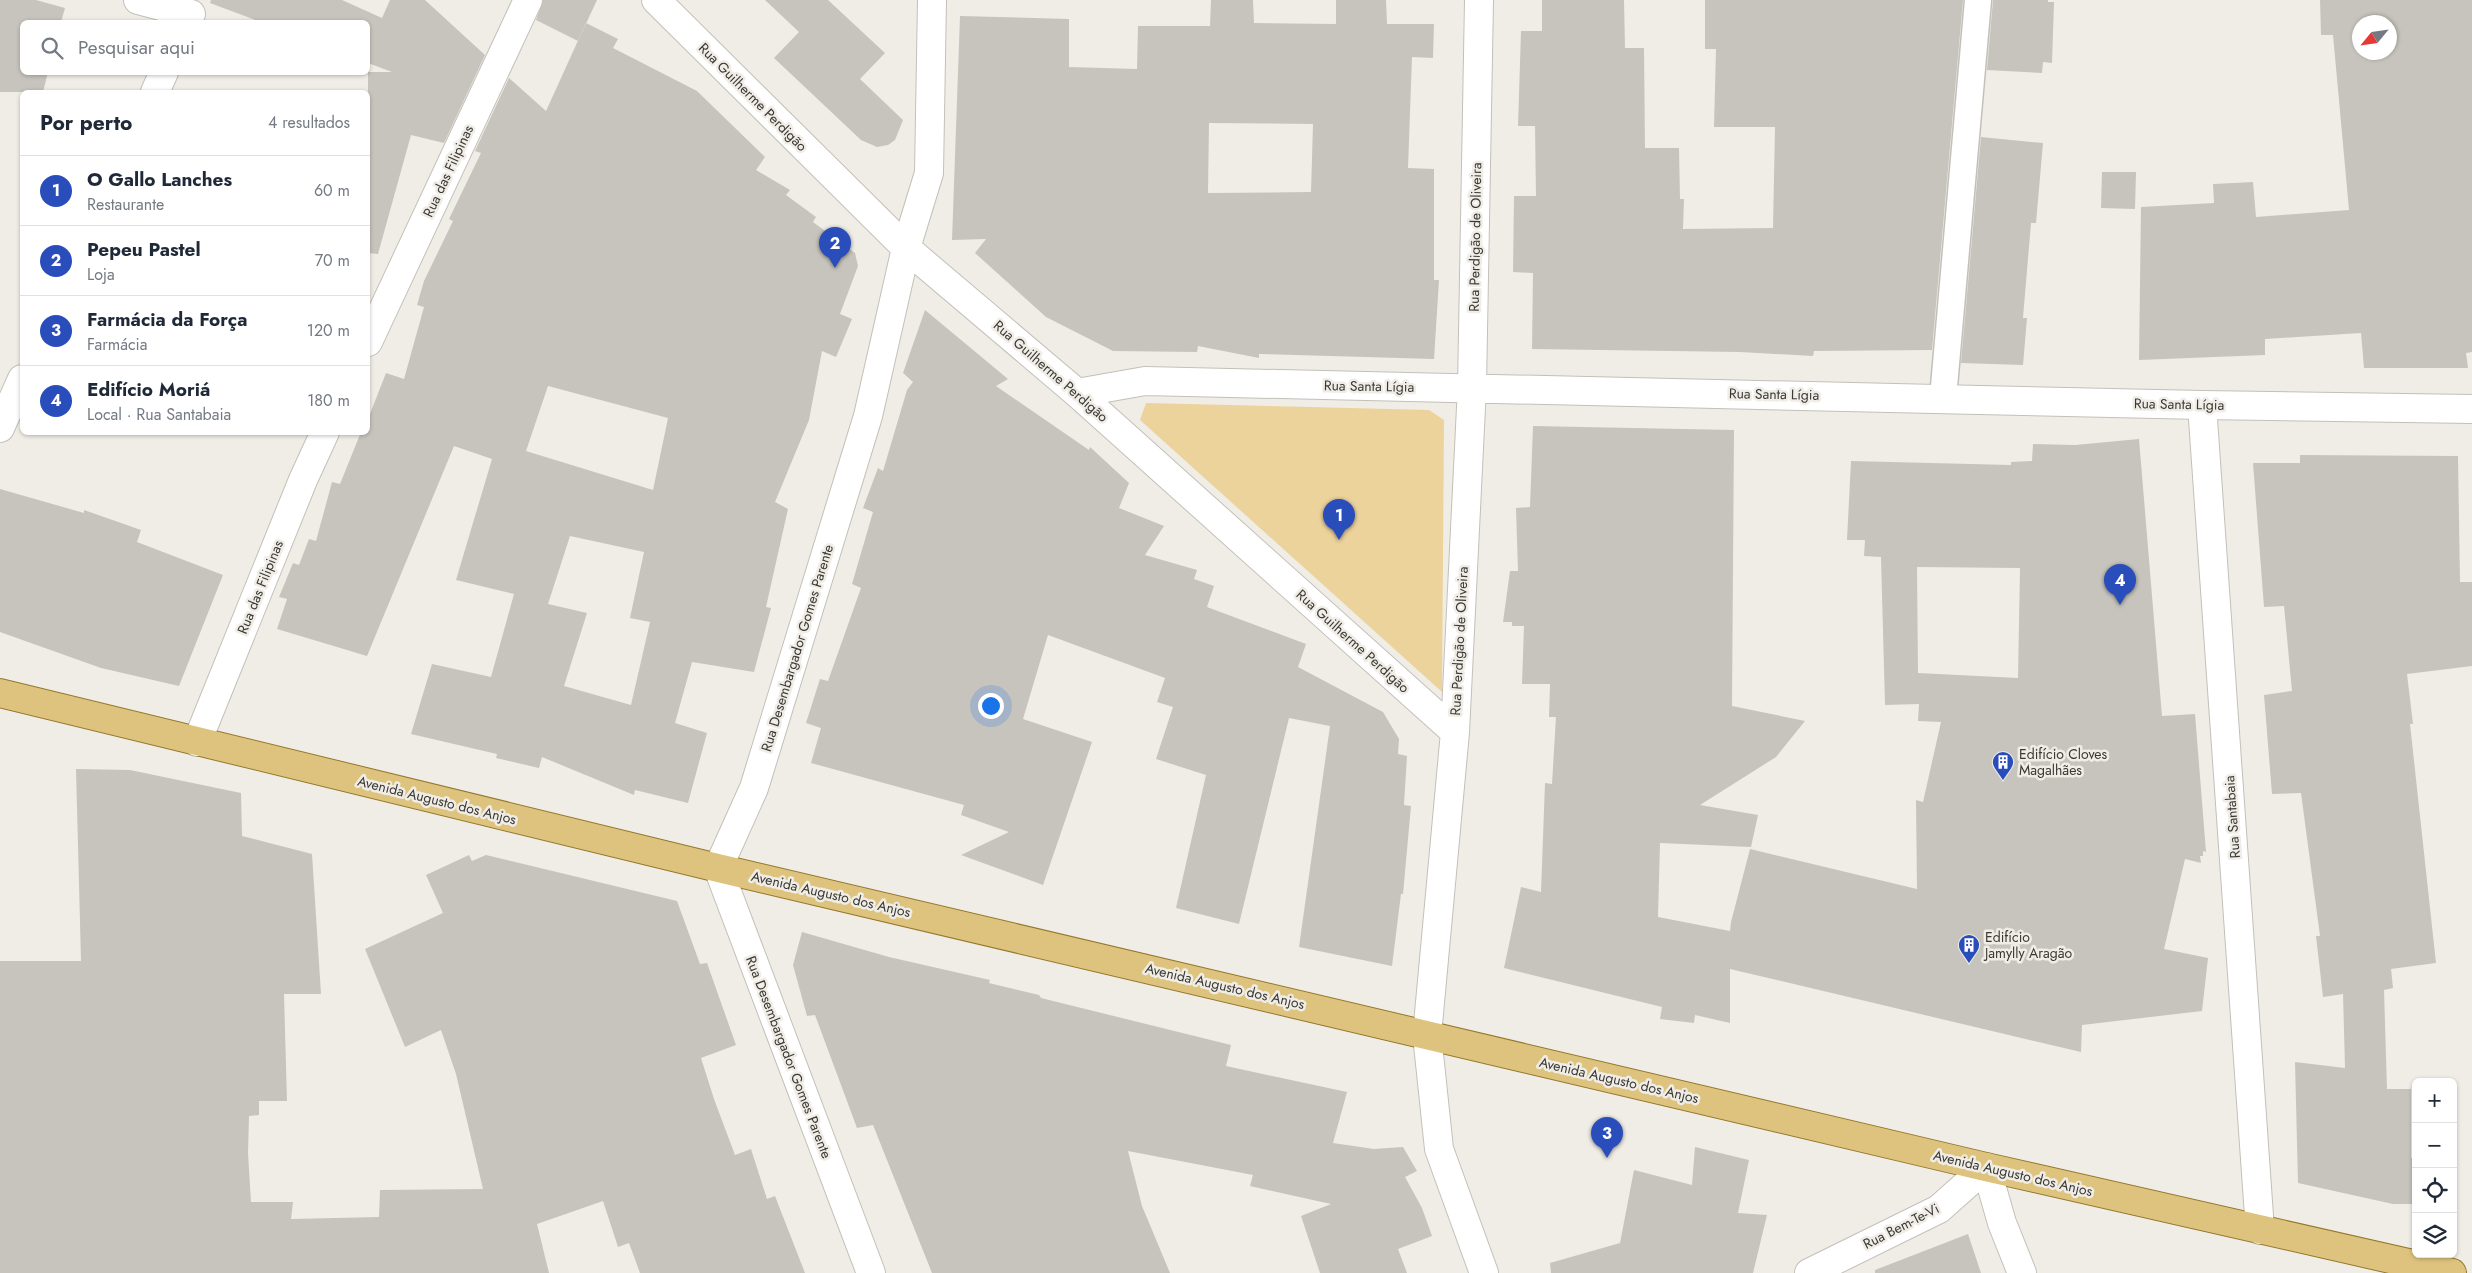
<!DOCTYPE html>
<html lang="pt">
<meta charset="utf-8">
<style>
:root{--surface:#fff;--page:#f2f2f3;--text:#1f2937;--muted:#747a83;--line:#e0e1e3;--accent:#2a4dbc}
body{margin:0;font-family:Jost,sans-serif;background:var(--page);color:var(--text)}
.controls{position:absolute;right:15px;bottom:15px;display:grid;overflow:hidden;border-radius:8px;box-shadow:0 1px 4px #0004}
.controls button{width:45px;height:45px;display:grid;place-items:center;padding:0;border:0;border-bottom:1px solid var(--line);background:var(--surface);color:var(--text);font:25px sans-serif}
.compass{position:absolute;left:2352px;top:15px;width:45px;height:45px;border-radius:50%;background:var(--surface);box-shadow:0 1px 4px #0004;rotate:241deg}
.you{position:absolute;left:990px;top:705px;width:18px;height:18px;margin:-12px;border:4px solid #fff;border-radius:50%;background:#1a73e8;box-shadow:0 0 0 8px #1a73e833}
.badge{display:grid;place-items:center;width:32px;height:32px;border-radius:50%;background:var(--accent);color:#fff;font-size:16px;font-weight:700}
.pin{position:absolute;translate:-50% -41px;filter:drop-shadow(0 1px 2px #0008)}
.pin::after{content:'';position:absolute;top:26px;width:18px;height:15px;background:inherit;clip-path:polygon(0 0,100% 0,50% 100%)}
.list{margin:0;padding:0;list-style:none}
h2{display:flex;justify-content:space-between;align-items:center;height:65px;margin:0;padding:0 20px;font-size:21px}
h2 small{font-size:16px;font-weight:400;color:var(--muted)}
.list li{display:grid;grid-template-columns:32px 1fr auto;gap:15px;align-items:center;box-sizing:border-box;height:70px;padding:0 20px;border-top:1px solid var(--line)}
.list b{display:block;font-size:19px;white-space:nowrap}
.list p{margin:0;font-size:16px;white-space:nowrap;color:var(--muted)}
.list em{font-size:16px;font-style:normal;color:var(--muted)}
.icon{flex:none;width:28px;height:28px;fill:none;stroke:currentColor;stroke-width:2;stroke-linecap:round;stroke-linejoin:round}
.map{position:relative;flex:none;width:2472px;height:1273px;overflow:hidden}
.search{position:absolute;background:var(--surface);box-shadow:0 1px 4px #0004;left:20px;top:20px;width:350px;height:55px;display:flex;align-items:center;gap:12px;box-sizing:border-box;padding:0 18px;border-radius:8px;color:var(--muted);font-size:19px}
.panel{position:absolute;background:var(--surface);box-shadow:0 1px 4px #0004;left:20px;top:90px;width:350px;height:345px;border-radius:8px}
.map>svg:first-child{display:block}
.green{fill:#ecd39c}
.building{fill:#c7c4bd;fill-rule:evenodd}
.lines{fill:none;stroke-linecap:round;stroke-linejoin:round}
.service-casing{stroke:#c3c0b9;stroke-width:29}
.minor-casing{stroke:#c3c0b9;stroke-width:30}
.primary-casing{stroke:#95782c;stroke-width:30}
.service{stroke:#fff;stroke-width:26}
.minor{stroke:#fff;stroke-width:28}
.primary{stroke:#ddc37d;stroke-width:28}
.labels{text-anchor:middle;stroke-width:5;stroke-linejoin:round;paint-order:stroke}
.street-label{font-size:14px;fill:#393835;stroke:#f0ede6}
.poi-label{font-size:14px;fill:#393835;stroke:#f0ede6;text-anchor:start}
</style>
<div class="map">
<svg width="2472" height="1273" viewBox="0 0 2472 1273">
<rect width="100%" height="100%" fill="#f0ede6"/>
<path class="green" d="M1146,403L1429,410L1444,420L1442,692L1140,420Z"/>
<path class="building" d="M0,0H36L65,8L61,22H22V72H48L43,92H0Z
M211,0H342L382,18L390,0H425L485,55L444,143L411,135L378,254L368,253V72H392L368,63V22H261L210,3Z
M543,0H597L578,41L536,20Z
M765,0H828L885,53L860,79L903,120L895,140L888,145L877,147L861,140L774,58L799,32Z
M1211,0H1253L1254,23L1336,24V0H1386L1387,24H1434L1433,58L1412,57L1408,168L1434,169V280H1439L1434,359L1259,354V358L1198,346L1197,352L1113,351L1046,317L975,253L986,239L952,240L960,16L1069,19V67L1137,69L1138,26H1210ZM1209,123L1313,124L1311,192L1208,193Z
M1542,0H1624L1625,48H1644L1645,148H1679L1680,199H1684L1683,229L1773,228L1775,127H1714L1716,49H1705V0H1963L1932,350L1814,351L1813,356L1740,352L1532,349L1533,273L1513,272L1514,196H1536L1535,126H1518L1521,31H1542Z
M1993,0H2048V2H2054L2052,63L2043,62L2042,73L1987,70Z
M2320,0H2472V352L2466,353L2468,368H2364L2361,333L2265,339V355L2139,360L2141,207L2214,203L2213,184L2253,182L2256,217L2349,210L2333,35H2321ZM2360,22H2390V52H2360Z
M586,23L618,39L613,48L697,91L765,157L756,170L790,190L786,195L816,217L813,222L855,253L858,266L840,314L852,319L836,357L822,351L809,420L775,502L788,509L766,607L771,608L754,672L692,662L675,723L707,733L688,803L635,790L634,795L542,757L539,768L496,758L497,754L411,734L432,664L491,677L514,594L456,580L492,459L454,446L367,656L277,629L287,599L279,597L293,563L299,565L309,539L316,541L332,482L340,484L361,432H368V419L386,373L404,379L424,307L417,305L424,281L453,221L449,219L481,153L475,151L509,78L546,111ZM548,386L668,418L653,490L526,451ZM570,536L644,552L630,618L650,622L631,705L564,686L587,613L548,604Z
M1981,137L2043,143L2036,223H2031L2023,318H2027L2023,365L1961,363Z
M2102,172H2136L2135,209L2101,208Z
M925,310L1008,379L996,386L1089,450L1090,447L1129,483L1119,508L1164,526L1145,555L1197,570L1194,579L1214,586L1207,607L1306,644L1298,667L1383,712L1399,739L1398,754L1407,756L1404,805L1411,806L1403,894H1401L1392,966L1299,947L1330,726L1289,718L1239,924L1176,908L1206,775L1156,759L1173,707L1157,702L1165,678L1048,635L1023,719L1092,742L1043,885L961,855L1009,832L961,815L964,805L811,763L821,728L806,723L820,679L828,681L861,588L852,584L873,512L863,508L878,468L883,471L907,390L913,382L903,373Z
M1533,426L1734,430L1732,706L1805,721L1776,757L1700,805L1758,815L1751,847L1660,843L1658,917L1730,931L1731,922L1750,849L1917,889L1916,800L1923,802L1941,722L1918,721L1919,704L1885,705L1881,557L1864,556L1865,540H1847L1851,461L2011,465V462L2032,461L2033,444L2075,445L2139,439L2162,716L2195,714L2206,852L2203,851V856H2200L2201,863L2185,859L2164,949L2208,958L2202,1011L2082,1025L2081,1052L1730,969V1023L1695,1015L1694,1023L1660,1019L1662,1007L1504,968L1521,887L1541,892L1545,783L1552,784L1556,717H1549L1550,684H1522L1524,626H1512V622H1503L1510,571H1518L1516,508L1530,507ZM1917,567L2020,568L2018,678L1918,673Z
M2300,455L2458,456L2460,582H2472V666L2407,674L2413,724H2410L2436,963L2391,969L2393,988L2384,990L2387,1089H2411V1158H2416V1204H2393L2298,1183L2295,1062L2345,1068L2343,994L2323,997L2316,936H2320L2301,793L2272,794L2264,695L2292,691L2284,606L2264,607L2253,463H2300Z
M0,489L84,513V510L141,530L137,542L223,575L179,686L101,668L0,632Z
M76,769L130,770L241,793L242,836L312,854L321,994H284L287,1101H259V1115L249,1116L248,1153L251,1202H293L291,1219L379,1217L380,1190L483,1189L456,1074L441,1030L405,1047L365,949L443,913L426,875L469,855L472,861L486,855L677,901L700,964L707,963L736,1045L701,1058L714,1099L735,1155L751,1149L767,1199L775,1196L805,1273H640L629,1243L618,1247L603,1201L537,1224L549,1273H0V961H81Z
M802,932L889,957L990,980L989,983L1039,995L1041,998L1231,1045L1226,1066L1347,1092L1333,1143L1374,1149L1403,1147L1417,1171L1405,1177L1422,1208L1432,1236L1398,1249L1407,1273H1320L1301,1216L1331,1204L1250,1186L1253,1175L1128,1151L1142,1206L1170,1273H932L873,1125L857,1128L815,1015L807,1016L793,965Z
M1695,1147L1749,1160L1738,1213L1767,1215L1753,1273H1551L1550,1263L1620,1243L1634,1170L1692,1185Z
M1968,1234L1981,1273H1875V1270Z"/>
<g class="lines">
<g class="service-casing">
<path id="service" d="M1943,398L1978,0"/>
</g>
<g class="minor-casing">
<path id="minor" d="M138,0L191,14
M656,0L906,248L1077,393L1455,732
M1479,0L1472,387L1455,732L1427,1035L1439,1149L1484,1273
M155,92L164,72
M368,342L528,0
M1077,393L1145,381L2202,405L2472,409
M2202,405L2260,1230
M0,428L22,379
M197,742L303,480L325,432
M871,1273L718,868L754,788L868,416L906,248L929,173L932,0
M1809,1273L1939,1209L1986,1167L2002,1223L2022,1273"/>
</g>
<g class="primary-casing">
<path id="primary" d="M0,693L718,868L1986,1167L2452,1273"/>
</g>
<use href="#service" class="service"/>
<use href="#minor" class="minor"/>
<use href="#primary" class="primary"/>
</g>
<defs>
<g id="building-pin" transform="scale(1.125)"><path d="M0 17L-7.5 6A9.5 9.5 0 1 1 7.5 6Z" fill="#2a4dbc" stroke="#f0ede6"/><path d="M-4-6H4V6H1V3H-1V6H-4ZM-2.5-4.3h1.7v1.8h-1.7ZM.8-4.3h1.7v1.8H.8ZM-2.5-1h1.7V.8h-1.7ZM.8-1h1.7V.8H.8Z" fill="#fff"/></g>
</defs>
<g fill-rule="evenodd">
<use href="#building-pin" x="2003" y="762"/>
<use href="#building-pin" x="1969" y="945"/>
</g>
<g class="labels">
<g class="street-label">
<text transform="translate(753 97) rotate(45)" y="5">Rua Guilherme Perdigão</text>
<text transform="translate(448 171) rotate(-65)" y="5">Rua das Filipinas</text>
<text transform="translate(1475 237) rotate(-89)" y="5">Rua Perdigão de Oliveira</text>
<text transform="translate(1051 371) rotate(41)" y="5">Rua Guilherme Perdigão</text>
<text transform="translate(1369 386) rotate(1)" y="5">Rua Santa Lígia</text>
<text transform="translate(1774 394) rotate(1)" y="5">Rua Santa Lígia</text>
<text transform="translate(2179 404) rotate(1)" y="5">Rua Santa Lígia</text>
<text transform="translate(260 587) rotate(-68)" y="5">Rua das Filipinas</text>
<text transform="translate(1353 641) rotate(42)" y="5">Rua Guilherme Perdigão</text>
<text transform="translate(1459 641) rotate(-87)" y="5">Rua Perdigão de Oliveira</text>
<text transform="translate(797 648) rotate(-73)" y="5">Rua Desembargador Gomes Parente</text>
<text transform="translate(437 800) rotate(14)" y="5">Avenida Augusto dos Anjos</text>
<text transform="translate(2232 817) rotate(-94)" y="5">Rua Santabaia</text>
<text transform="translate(831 894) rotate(13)" y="5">Avenida Augusto dos Anjos</text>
<text transform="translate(1225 986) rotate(13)" y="5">Avenida Augusto dos Anjos</text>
<text transform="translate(789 1057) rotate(69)" y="5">Rua Desembargador Gomes Parente</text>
<text transform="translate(1619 1080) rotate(13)" y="5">Avenida Augusto dos Anjos</text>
<text transform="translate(2013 1173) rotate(13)" y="5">Avenida Augusto dos Anjos</text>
<text transform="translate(1901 1226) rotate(-27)" y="5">Rua Bem-Te-Vi</text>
</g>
<g class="poi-label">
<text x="2019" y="759">Edifício Cloves<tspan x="2019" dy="16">Magalhães</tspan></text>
<text x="1985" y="942">Edifício<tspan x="1985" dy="16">Jamylly Aragão</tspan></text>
</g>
</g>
</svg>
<div class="controls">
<button>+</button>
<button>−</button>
<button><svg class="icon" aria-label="locate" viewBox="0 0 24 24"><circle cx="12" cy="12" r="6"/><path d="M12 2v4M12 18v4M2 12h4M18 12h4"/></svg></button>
<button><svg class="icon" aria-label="layers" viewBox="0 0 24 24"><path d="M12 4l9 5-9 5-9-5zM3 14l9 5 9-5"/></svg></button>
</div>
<svg class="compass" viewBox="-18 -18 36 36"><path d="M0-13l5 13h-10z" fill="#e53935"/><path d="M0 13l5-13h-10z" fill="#747a83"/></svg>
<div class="you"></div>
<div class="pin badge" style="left:1339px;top:540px">1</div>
<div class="pin badge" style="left:835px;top:268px">2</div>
<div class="pin badge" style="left:1607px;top:1158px">3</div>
<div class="pin badge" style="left:2120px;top:605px">4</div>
<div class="search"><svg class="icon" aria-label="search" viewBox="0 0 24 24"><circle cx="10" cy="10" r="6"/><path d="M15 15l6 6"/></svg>Pesquisar aqui</div>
<section class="panel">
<h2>Por perto<small>4 resultados</small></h2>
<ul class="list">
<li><span class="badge">1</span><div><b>O Gallo Lanches</b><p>Restaurante</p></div><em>60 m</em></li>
<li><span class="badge">2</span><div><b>Pepeu Pastel</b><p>Loja</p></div><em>70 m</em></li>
<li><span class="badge">3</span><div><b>Farmácia da Força</b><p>Farmácia</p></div><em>120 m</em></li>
<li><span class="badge">4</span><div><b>Edifício Moriá</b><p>Local · Rua Santabaia</p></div><em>180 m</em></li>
</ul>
</section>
</div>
